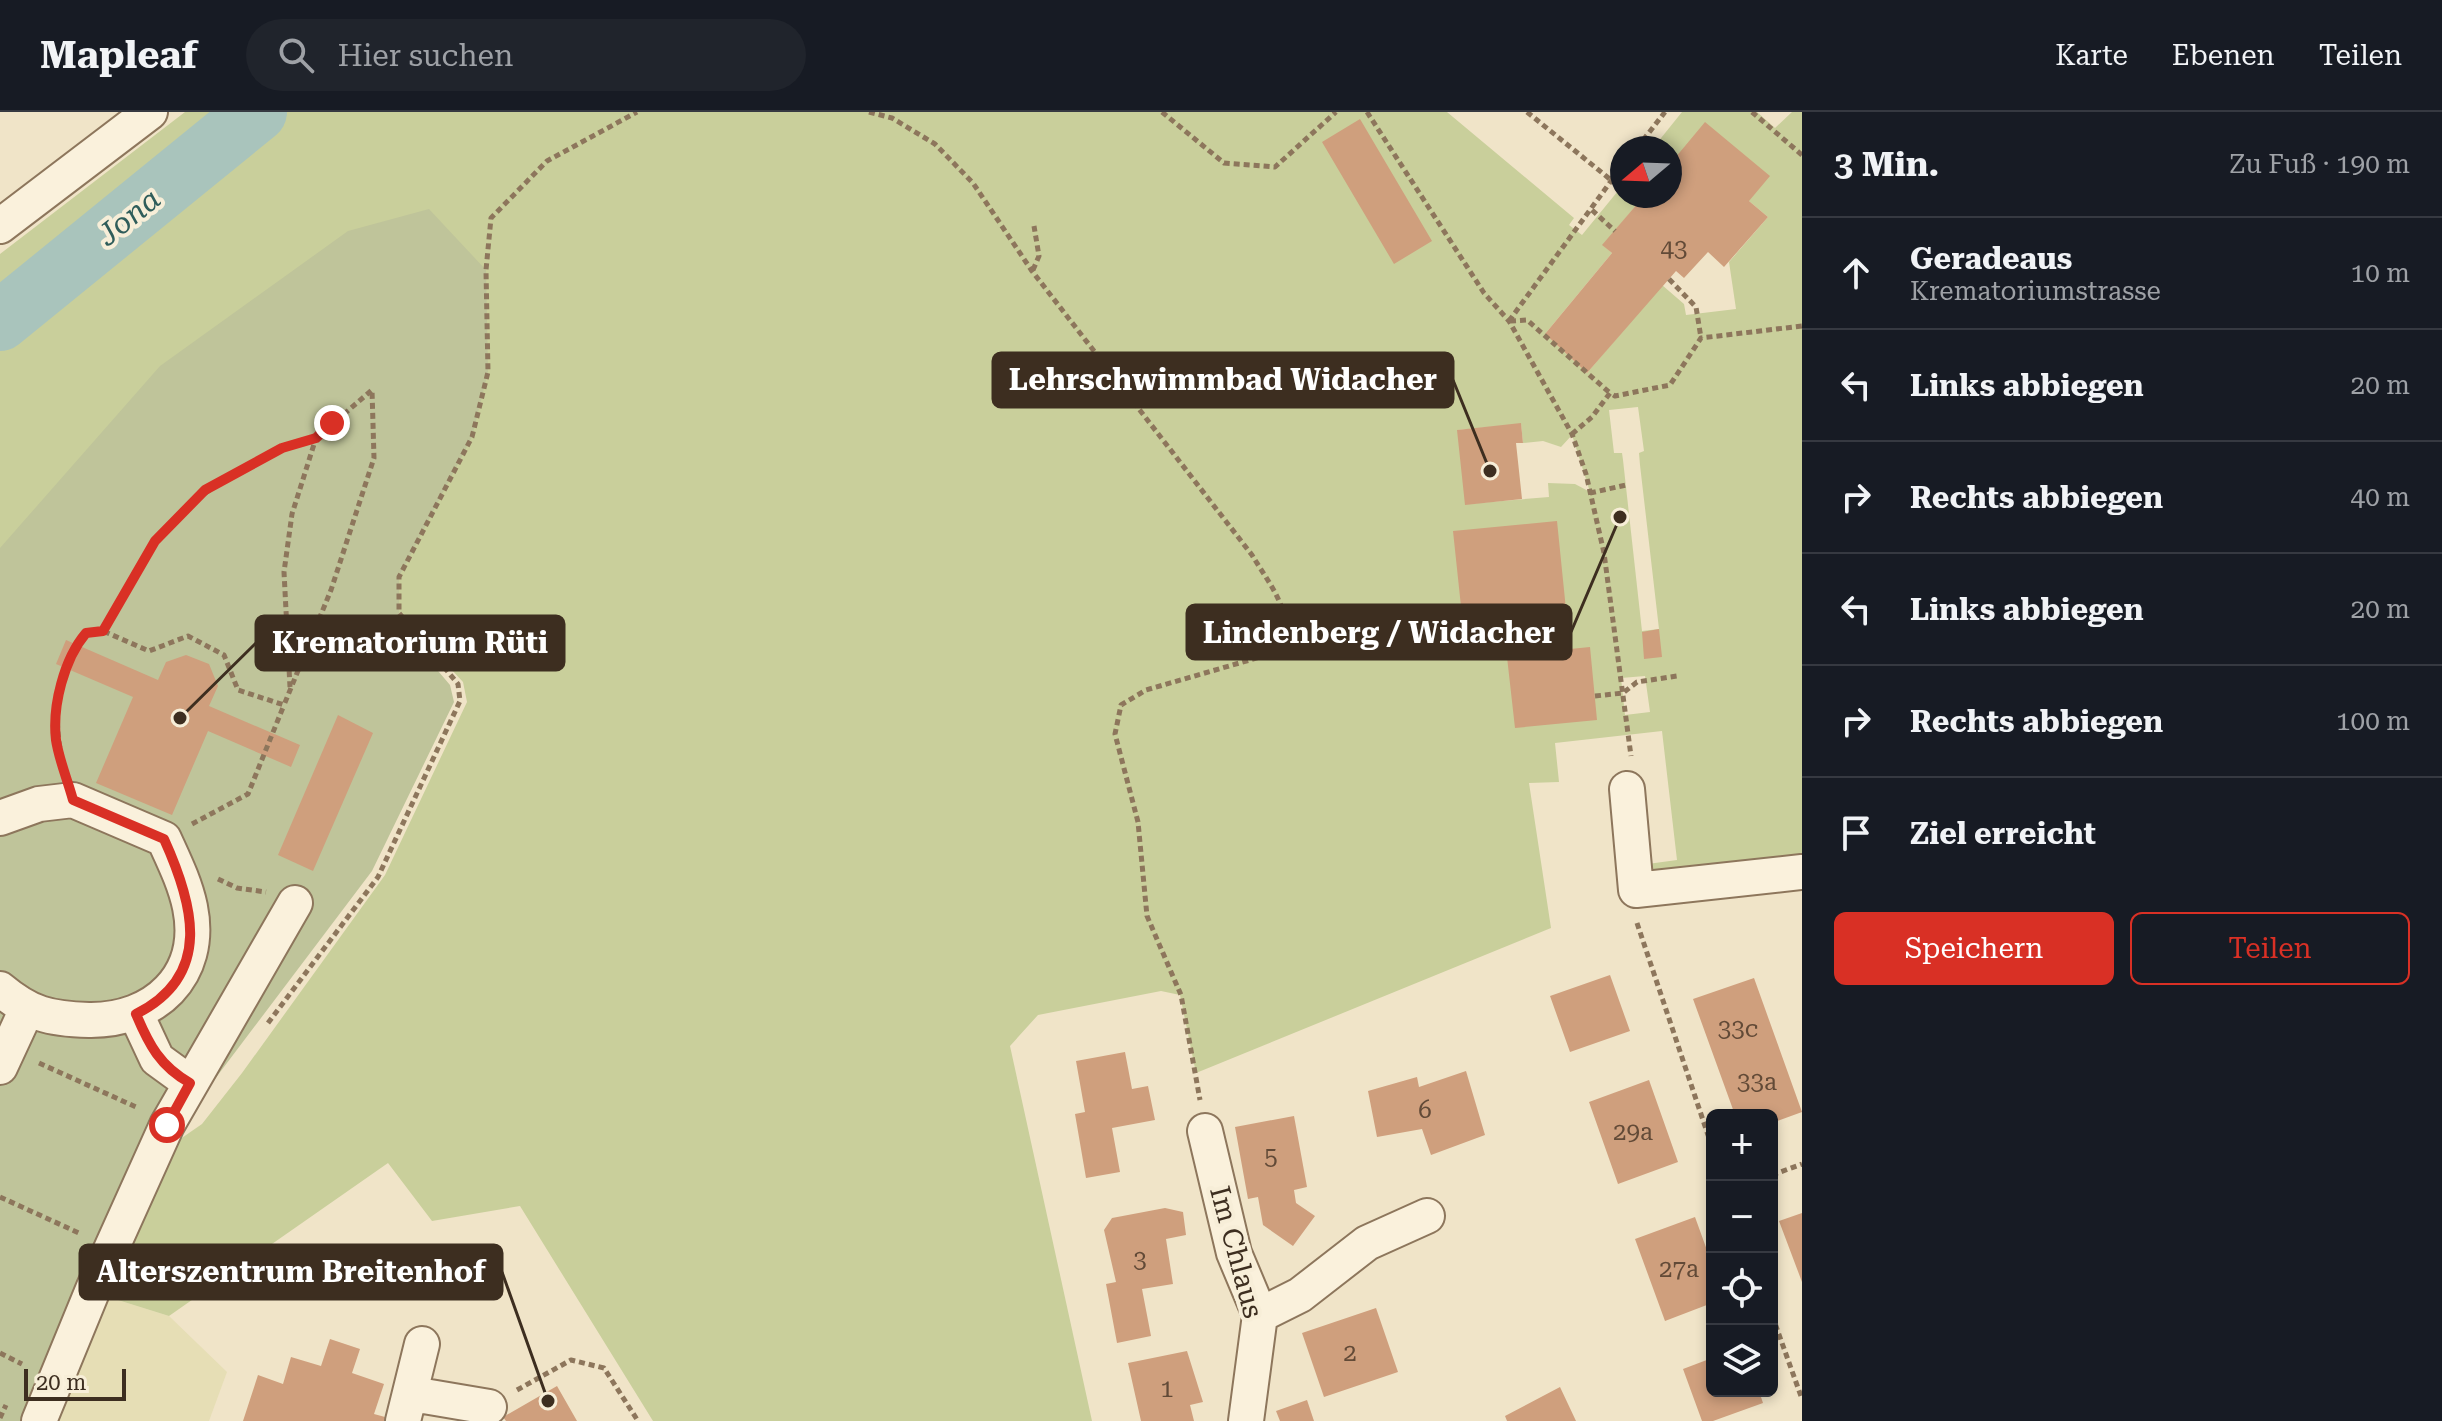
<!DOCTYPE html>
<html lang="de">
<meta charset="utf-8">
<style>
:root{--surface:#171b24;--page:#20242c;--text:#f1f3f6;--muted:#9ea1a6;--line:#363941;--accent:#d93025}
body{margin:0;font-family:"Roboto Serif",serif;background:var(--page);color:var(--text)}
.controls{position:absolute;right:24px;bottom:24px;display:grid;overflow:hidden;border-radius:12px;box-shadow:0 4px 12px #0003}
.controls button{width:72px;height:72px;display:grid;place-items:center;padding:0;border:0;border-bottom:2px solid var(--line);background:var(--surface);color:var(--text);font:40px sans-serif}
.compass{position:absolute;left:1610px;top:24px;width:72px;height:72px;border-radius:50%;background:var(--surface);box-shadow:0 4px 12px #0003;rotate:251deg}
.scale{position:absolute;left:24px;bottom:20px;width:102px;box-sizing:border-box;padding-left:8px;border:4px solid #3d2e20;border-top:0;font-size:22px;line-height:28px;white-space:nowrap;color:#3d2e20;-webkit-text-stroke:6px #f7eed8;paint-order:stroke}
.stop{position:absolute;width:24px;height:24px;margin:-18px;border:6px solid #d93025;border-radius:50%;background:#fff}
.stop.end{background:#d93025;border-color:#fff;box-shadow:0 2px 8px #0008}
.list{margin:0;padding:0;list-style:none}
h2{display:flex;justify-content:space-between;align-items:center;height:104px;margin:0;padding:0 32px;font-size:34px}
h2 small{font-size:26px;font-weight:400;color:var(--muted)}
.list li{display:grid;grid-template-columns:52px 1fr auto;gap:24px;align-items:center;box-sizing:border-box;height:112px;padding:0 32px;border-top:2px solid var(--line)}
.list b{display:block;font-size:30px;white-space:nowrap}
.list p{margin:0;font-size:26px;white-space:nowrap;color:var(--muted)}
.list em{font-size:26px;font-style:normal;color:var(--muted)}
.actions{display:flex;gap:16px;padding:24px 32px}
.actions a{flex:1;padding:18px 0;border:2px solid var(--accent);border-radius:12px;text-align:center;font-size:28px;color:var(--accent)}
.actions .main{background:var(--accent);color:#fff}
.icon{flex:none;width:44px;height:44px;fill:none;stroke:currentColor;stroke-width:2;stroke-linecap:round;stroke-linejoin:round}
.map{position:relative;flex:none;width:1802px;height:1309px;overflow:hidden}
header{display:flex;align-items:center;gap:48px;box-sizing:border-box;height:112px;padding:0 40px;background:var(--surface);border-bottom:2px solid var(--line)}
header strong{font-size:38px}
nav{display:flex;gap:44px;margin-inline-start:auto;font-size:28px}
.search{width:560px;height:72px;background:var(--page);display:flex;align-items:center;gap:20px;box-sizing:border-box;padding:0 28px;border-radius:44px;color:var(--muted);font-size:30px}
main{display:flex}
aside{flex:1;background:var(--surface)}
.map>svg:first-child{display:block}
.farmland{fill:#e6deb5}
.green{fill:#c9cf9b;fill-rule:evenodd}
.cemetery{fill:#bfc49a}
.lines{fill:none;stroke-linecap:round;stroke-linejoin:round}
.river{stroke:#a9c4bc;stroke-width:60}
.building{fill:#cf9f7d}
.minor-casing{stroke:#8d765c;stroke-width:38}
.path{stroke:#8d765c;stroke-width:5;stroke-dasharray:6 4;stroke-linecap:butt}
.minor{stroke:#faf1dc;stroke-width:34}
.route{stroke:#d93025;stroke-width:10}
.labels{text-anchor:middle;stroke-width:8;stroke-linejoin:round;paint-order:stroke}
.number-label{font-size:24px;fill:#624a37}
.street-label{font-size:28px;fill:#3d2e20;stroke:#f7eed8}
.water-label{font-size:30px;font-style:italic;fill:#2f5d5a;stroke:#f7eed8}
.leader{fill:none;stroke:#3d2e20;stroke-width:3}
.callout-dot{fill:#3d2e20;stroke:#f7eed8;stroke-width:3}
.callout{fill:#3d2e20;stroke:#3d2e20;stroke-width:3}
.callout-label{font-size:30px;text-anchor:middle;font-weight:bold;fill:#fff}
</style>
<header>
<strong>Mapleaf</strong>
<div class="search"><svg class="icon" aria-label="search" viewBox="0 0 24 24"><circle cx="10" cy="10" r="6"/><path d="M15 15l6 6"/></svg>Hier suchen</div>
<nav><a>Karte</a><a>Ebenen</a><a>Teilen</a></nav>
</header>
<main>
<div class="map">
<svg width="1802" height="1309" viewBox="0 0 1802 1309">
<rect width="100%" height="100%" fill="#f0e4c8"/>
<path class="farmland" d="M105,1184L169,1204L227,1260L209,1309H55Z"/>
<path class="green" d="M185,0H1447L1574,106L1569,113L1582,123L1622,74V84H1644L1603,133L1612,141L1545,222L1587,261L1662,173L1684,192L1686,203L1736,197L1729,150L1768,105L1749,89L1670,52V36H1653L1682,0H1757L1775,16L1792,0H1802V760L1659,778L1633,754L1677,748L1662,619L1555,631L1559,670L1529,671L1551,816L1196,961L1180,883L1161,879L1038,903L1010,934L1092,1309H653L520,1094L432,1109L388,1051L169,1204L105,1184L173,1032L202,1012L242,961L385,763L467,590L463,570L399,501V465L421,419L0,606V142ZM1638,295L1644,339L1639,341L1640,353L1659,517L1642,519L1623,348L1622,341H1614L1609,298ZM1521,312L1523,331L1543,329L1561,335L1572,323L1590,380L1575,372L1548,371L1549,385L1466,392L1458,318ZM1645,564L1650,600L1625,603L1621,566Z"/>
<path class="cemetery" d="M429,97L486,158L488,260L472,325L399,465V513L450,573L454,590L372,759L190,1000L28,1309H0V436L160,254L348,119Z"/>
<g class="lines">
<path class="river" d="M0,209L257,0"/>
</g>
<path class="building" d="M1360,7L1432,129L1394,152L1322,30Z
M1705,10L1770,64L1749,89L1768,105L1724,155L1708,140L1684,166L1676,159L1587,261L1545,222L1612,141L1602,133L1644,84H1670V52Z
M1521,311L1523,331H1516L1522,387L1465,393L1457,318Z
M1557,409L1570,537L1590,535L1597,608L1515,616L1507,545L1495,547L1490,501L1462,504L1453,419Z
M1659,517L1662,545L1644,547L1642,520Z
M66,528L158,568L166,550L186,543L209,552L218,574L209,594L300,633L291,655L208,619L172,703L96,671L133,585L56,552Z
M338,603L373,621L313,759L278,743Z
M1610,863L1630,919L1570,940L1550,884Z
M1754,866L1802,1000L1772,1011V1003H1735L1693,887Z
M1125,940L1132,977L1148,974L1155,1008L1112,1016L1120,1060L1086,1066L1075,1002L1085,1000L1076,949Z
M1466,959L1485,1023L1431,1043L1422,1017L1377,1025L1368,979L1417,965L1419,975Z
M1649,968L1678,1050L1618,1072L1589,990Z
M1294,1004L1307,1075L1294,1078L1296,1091L1315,1104L1293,1134L1263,1113L1258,1085L1248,1087L1235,1015Z
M1165,1096L1183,1100L1186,1123L1166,1127L1173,1172L1142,1177L1151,1224L1117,1231L1106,1172L1116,1170L1104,1118L1112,1106Z
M1802,1101V1170L1779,1109Z
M1695,1105L1712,1152V1191L1665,1209L1635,1127Z
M1376,1196L1398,1260L1324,1285L1302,1221Z
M330,1227L360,1237L352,1261L384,1272L374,1302L385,1305L384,1309H243L258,1263L283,1272L291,1245L321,1254Z
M1187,1239L1203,1290L1190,1293L1194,1309H1141L1128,1251Z
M1712,1246V1279H1759L1763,1291L1713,1309H1702L1683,1257Z
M557,1274L577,1309H506L503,1305Z
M1560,1275L1576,1309H1507L1505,1304Z
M1307,1288L1314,1309H1280L1276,1299Z"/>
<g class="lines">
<g class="minor-casing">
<path id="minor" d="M0,114L150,0
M1627,677L1636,778L1802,760
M0,706L39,692L73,688L164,727C174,749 185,771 190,795C204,864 154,909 89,908C49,907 30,902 0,877
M136,902L157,947L190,971
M0,955L26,899
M1205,1019L1234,1141L1260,1203L1246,1309
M1260,1203L1300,1183L1367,1131L1427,1104
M412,1282L489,1295
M39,1309L94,1175L167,1013L295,791
M403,1309L422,1232"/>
</g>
<path class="path" d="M869,0L892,6L935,32L973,71L1032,159L1252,443C1269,472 1303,511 1274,541L1146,578L1121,593L1115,622L1138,710L1147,804L1181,883L1200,988
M1162,0L1224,51L1275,55L1336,0
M1367,0L1484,181L1509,209L1572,322L1586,362L1604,441L1631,644
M1527,0L1611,68
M1752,0L1802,43
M1637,36L1665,0
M1592,98L1615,119
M1033,158L1039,144L1034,114
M1669,167L1696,195L1701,226
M1509,209L1622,54
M1510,209L1527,208L1610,281
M1572,322L1592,305L1610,281L1615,284L1670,273L1701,226L1802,214
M1590,381L1626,373
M290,575L284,460L292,402L316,326L372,278L374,346L331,478L284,593L238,578L224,543L188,524L149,539L103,519C120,489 135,454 157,428C198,378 254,344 316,326
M1595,584L1623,581L1637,570L1677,564
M64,655C52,611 55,557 86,521L103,519
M192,712L248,682L284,593
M218,767L237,776L266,780
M1637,811L1712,1035
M268,911L378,765L460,589L458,572L399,501V465L472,325L488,260L486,158L491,106L547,49L637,0
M39,951L136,995L135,998
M1772,1063L1802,1052
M0,1085L79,1121
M1772,1203L1802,1287
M0,1241L22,1252
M517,1278L571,1248L604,1256L638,1309
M0,1306L6,1293"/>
<use href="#minor" class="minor"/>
</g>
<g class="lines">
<path class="route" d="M167,1013L190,971C160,954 149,933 136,902C214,863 193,791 164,727L73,688C68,669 59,648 56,628C52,594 64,547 86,521L103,519L155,429L205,378L282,336L316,326L332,311"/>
</g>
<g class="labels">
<g class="number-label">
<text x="1674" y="145">43</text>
<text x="1738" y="925">33c</text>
<text x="1757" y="978">33a</text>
<text x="1425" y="1006">6</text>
<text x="1633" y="1028">29a</text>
<text x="1271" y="1053">5</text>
<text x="1140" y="1156">3</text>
<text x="1679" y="1165">27a</text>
<text x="1350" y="1249">2</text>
<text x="1167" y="1285">1</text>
</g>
<g class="street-label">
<text transform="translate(1237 1140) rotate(75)" y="10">Im Chlaus</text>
</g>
<g class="water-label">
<text transform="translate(129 105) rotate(-39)" y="10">Jona</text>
</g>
</g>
<path class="leader" d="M1490 359L1453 268M1620 405L1571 520M180 606L256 531M548 1289L502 1160"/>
<g class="callout-dot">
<circle cx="1490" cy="359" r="8"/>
<circle cx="1620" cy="405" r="8"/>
<circle cx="180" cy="606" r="8"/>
<circle cx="548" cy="1289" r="8"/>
</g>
<g class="callout">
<rect x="993" y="241" width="460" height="54" rx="8"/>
<rect x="1187" y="493" width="384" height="54" rx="8"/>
<rect x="256" y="504" width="308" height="54" rx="8"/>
<rect x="80" y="1133" width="422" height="54" rx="8"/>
</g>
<g class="callout-label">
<text x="1223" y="278">Lehrschwimmbad Widacher</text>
<text x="1379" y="531">Lindenberg / Widacher</text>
<text x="410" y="541">Krematorium Rüti</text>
<text x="291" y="1170">Alterszentrum Breitenhof</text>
</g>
</svg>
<div class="controls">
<button>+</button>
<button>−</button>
<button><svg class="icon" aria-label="locate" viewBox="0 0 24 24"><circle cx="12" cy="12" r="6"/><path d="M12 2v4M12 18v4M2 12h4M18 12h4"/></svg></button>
<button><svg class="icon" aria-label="layers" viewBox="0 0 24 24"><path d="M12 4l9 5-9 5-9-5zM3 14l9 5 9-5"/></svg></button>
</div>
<svg class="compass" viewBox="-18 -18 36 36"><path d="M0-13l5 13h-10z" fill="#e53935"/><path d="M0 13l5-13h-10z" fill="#9ea1a6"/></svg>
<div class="scale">20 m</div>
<div class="stop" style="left:167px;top:1013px"></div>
<div class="stop end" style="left:332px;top:311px"></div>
</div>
<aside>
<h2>3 Min.<small>Zu Fuß · 190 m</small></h2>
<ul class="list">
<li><svg class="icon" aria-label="ahead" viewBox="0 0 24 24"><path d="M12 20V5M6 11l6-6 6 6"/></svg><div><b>Geradeaus</b><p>Krematoriumstrasse</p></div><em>10 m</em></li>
<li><svg class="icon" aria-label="left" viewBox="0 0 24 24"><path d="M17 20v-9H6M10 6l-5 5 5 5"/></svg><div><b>Links abbiegen</b></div><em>20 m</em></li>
<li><svg class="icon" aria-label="right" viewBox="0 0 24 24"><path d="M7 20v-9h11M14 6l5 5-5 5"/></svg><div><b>Rechts abbiegen</b></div><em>40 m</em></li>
<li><svg class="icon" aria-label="left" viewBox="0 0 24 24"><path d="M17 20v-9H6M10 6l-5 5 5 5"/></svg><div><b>Links abbiegen</b></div><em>20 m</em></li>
<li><svg class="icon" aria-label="right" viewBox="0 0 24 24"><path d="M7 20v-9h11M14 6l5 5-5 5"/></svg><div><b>Rechts abbiegen</b></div><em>100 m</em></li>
<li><svg class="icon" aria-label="arrive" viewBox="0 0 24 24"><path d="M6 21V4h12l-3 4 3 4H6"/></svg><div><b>Ziel erreicht</b></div></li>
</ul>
<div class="actions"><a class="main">Speichern</a><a>Teilen</a></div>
</aside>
</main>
